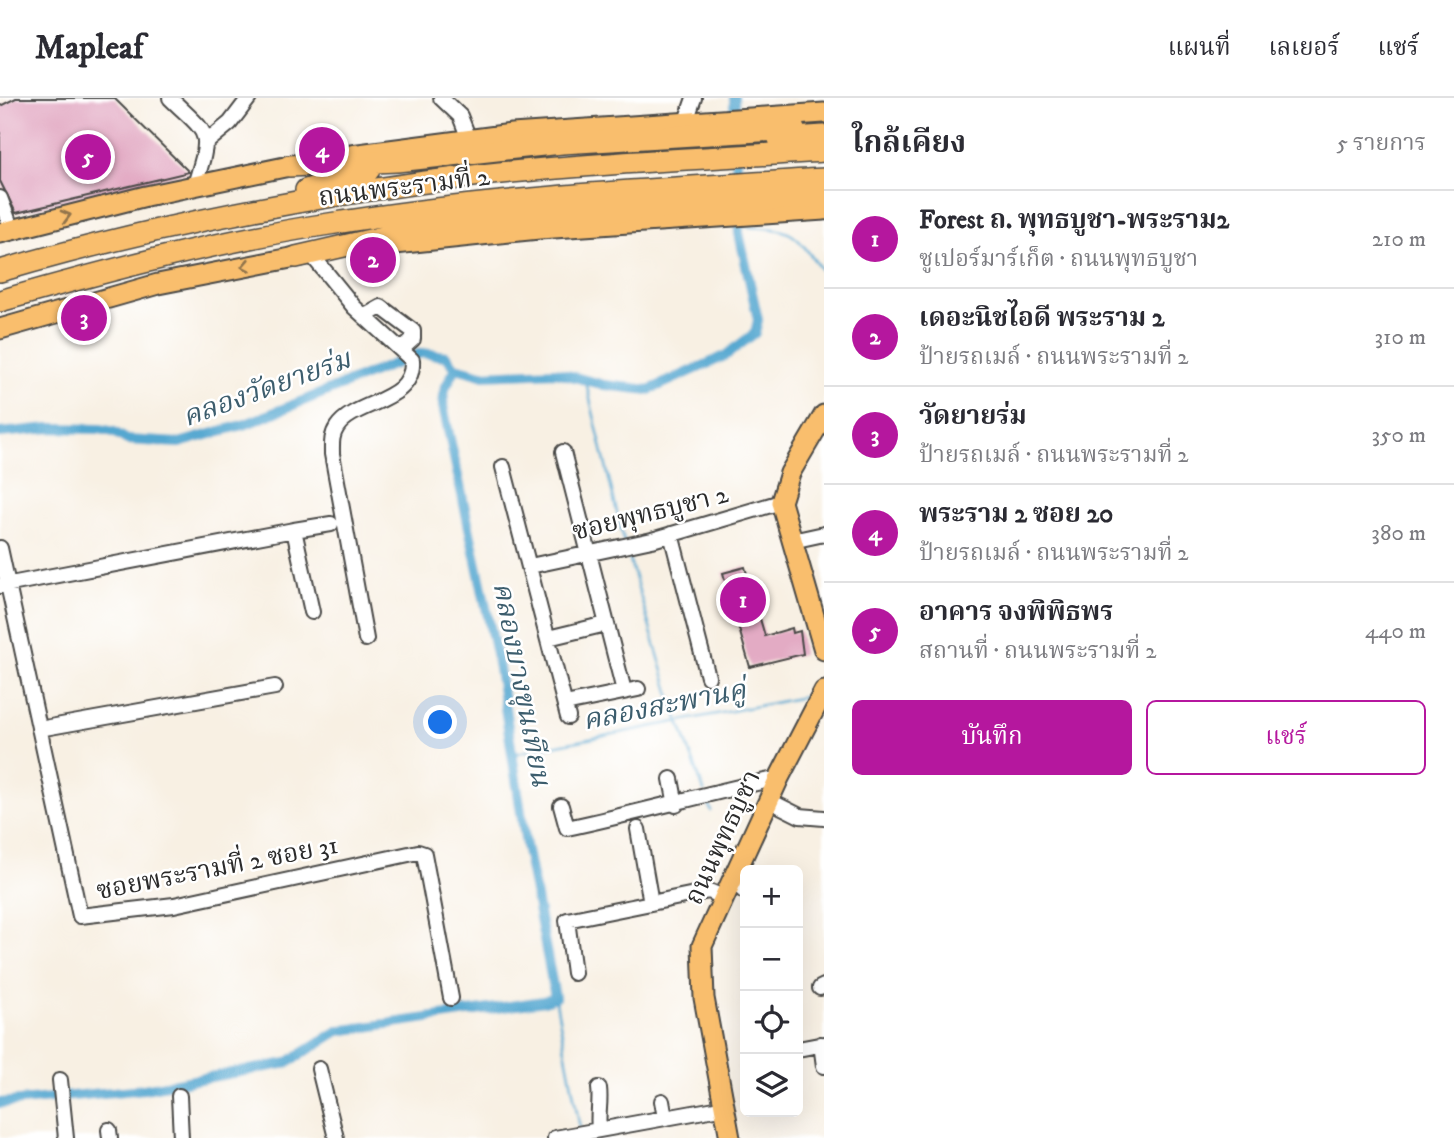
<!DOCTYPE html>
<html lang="th">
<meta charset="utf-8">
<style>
:root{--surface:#fff;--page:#f2f2f3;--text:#2b2b33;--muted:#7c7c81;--line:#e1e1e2;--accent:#b5179e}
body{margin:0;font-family:"IM FELL DW Pica","Noto Serif Thai",serif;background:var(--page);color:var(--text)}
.controls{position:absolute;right:21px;bottom:21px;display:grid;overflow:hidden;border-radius:10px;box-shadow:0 7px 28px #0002}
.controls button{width:63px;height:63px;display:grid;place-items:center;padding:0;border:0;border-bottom:2px solid var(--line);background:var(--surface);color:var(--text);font:35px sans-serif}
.you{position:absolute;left:441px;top:625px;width:24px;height:24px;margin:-18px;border:5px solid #fff;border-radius:50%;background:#1a73e8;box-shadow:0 0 0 10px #1a73e833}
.badge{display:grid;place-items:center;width:46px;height:46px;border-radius:50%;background:var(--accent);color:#fff;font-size:23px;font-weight:700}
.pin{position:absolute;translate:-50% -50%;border:4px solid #fff;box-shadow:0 2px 7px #0006}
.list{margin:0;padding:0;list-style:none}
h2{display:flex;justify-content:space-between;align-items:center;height:91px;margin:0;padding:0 28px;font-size:30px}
h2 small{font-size:23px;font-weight:400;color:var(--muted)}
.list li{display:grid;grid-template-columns:46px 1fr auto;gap:21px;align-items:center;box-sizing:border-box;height:98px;padding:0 28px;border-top:2px solid var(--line)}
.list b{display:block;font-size:26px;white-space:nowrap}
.list p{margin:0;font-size:23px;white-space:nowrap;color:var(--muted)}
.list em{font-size:23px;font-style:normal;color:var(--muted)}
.actions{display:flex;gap:14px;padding:21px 28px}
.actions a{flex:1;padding:16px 0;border:2px solid var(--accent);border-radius:10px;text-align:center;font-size:24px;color:var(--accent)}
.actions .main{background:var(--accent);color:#fff}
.icon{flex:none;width:38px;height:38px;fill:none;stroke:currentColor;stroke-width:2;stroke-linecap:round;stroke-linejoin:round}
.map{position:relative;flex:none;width:824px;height:1040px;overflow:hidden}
header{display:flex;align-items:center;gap:42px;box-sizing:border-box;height:98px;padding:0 35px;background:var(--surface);border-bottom:2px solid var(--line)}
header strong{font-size:33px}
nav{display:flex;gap:38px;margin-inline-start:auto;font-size:24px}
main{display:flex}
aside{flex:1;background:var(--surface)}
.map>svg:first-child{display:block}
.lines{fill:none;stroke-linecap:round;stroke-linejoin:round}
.stream{stroke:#55a7d0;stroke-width:2.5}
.canal{stroke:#55a7d0;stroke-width:10}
.building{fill:#e3abc4}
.minor-casing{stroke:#4a4947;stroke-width:18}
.major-casing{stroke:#4a4947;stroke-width:23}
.highway-casing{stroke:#4a4947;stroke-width:24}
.minor{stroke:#fff;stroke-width:14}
.major{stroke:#f9be6d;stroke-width:19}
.highway{stroke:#f9be6d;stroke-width:21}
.oneway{stroke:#92744c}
.labels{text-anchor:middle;stroke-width:5;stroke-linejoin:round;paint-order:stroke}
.street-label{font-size:26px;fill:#2b2b2b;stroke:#fff}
.water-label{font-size:28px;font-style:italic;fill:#3c5d6d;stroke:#fff}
</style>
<header>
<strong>Mapleaf</strong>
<nav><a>แผนที่</a><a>เลเยอร์</a><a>แชร์</a></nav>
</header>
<main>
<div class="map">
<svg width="824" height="1040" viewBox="0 0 824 1040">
<rect width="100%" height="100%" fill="#fff"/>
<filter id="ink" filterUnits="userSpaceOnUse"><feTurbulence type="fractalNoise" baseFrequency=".0143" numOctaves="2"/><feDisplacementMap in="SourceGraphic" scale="14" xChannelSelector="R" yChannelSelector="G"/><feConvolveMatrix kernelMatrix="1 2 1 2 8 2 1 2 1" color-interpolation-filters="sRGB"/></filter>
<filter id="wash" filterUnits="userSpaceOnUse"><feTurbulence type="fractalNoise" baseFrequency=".00686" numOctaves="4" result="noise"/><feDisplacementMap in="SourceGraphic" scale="28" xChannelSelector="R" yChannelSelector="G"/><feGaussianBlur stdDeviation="1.57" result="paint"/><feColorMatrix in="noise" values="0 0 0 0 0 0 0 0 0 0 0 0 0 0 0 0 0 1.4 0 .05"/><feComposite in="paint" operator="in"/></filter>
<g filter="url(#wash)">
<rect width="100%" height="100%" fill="#f8f0e3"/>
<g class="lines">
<path class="stream" d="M738,128C795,132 791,129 824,176
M585,280L624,444
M627,453L673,607L704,693
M512,656L814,597
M708,703L711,713
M555,899L580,1030"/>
<path class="canal" d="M734,0L737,89
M0,335L50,330L100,331L114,334L127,342L179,345L246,326L421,255L446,258L456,270
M0,1005L144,991L266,969L287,965L338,933L544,903L555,899L526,747L499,570L443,308L445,290L456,270L482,277L556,274L604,287L649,292L725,258L755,235L758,222L739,135L738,115"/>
</g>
<g id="blocks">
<path class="building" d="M16,0H114L189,74L16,115L0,83V8Z
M745,469L765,538L792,530L793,535L800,533L803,556L750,569L723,475Z"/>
</g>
</g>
<g filter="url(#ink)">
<use href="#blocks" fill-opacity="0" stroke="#4a4947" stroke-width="2"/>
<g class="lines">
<g class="minor-casing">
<path id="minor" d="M170,0C210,39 212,31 195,87
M441,0L460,18L469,41
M686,23L694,0
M207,44L230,25L249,0
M0,100L12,132
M311,156L354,209L412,262C415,305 355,302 337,329C331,338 332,346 332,356L366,541
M365,218L381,209L413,233V241L402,251
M563,354L624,593
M503,369L568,619
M294,432L331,426
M671,436L708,579
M792,443L824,436
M0,450L80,818L174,807L418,754L424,756L451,900
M530,468L652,442L781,404
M0,488L294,432L312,514
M548,540L606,526
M565,606L638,591
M39,631L275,589
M671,681L676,707
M770,703L800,718L824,720
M561,708L567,730C638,715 708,695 779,680
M638,731L651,805L709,793L723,799
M731,781L745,794
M574,875L567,822L651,805
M820,890L824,888
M821,946L824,968
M798,951L824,946
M319,971L336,1040
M60,982L66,1040
M599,990C601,1005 597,1016 599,1031
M179,998L181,1040
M662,1003L665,1020
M109,1032L110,1040
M555,1040L726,1009"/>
</g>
<g class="major-casing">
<path id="major" d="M351,57L512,36L824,15
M0,135L146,98L304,65
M385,147L539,131L824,112
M0,231L158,186L311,156
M824,317L790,375L781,404L824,552
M730,1040L704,900L702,848L779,680L824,593"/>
</g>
<g class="highway-casing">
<path id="highway" d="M779,41L824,38
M289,68L397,63L562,45L794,31
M306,92L369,72
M296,159L405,134L484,123L824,98
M0,173C157,127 319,96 481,77C595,65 710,60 824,53
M0,203C108,172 218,143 329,126C493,99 659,91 824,81"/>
</g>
<use href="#minor" class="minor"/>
<use href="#major" class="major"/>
<use href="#highway" class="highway"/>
</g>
<defs><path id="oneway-chevron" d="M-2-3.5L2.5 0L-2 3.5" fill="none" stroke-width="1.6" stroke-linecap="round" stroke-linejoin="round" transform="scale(1.75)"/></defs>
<g class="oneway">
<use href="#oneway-chevron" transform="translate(66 118) rotate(-15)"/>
<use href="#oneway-chevron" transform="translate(246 168) rotate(169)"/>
</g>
</g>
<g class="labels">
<g class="street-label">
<text transform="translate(404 88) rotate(-7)" y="9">ถนนพระรามที่ 2</text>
<text transform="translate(650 414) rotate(-14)" y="9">ซอยพุทธบูชา 2</text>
<text transform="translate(722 739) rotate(-65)" y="9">ถนนพุทธบูชา</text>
<text transform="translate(217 769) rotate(-11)" y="9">ซอยพระรามที่ 2 ซอย 31</text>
</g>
<g class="water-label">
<text transform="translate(266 289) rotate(-20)" y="10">คลองวัดยายร่ม</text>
<text transform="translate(523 586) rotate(79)" y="10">คลองบางขุนเทียน</text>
<text transform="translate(664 606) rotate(-11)" y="10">คลองสะพานคู่</text>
</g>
</g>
</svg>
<div class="controls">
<button>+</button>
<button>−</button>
<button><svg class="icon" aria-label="locate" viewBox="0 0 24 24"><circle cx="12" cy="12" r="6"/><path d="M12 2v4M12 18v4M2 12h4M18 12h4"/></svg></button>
<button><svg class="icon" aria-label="layers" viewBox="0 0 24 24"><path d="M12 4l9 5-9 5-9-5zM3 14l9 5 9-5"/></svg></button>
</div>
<div class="you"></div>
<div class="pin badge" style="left:743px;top:502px">1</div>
<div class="pin badge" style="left:373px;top:162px">2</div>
<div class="pin badge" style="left:84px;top:220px">3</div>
<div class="pin badge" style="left:322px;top:52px">4</div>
<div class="pin badge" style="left:88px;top:59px">5</div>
</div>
<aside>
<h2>ใกล้เคียง<small>5 รายการ</small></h2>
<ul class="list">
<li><span class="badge">1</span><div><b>Forest ถ. พุทธบูชา-พระราม2</b><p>ซูเปอร์มาร์เก็ต · ถนนพุทธบูชา</p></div><em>210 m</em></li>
<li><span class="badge">2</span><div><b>เดอะนิชไอดี พระราม 2</b><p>ป้ายรถเมล์ · ถนนพระรามที่ 2</p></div><em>310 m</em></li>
<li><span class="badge">3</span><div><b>วัดยายร่ม</b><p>ป้ายรถเมล์ · ถนนพระรามที่ 2</p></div><em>350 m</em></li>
<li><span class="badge">4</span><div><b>พระราม 2 ซอย 20</b><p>ป้ายรถเมล์ · ถนนพระรามที่ 2</p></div><em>380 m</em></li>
<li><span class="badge">5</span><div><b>อาคาร จงพิพิธพร</b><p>สถานที่ · ถนนพระรามที่ 2</p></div><em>440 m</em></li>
</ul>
<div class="actions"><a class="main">บันทึก</a><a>แชร์</a></div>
</aside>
</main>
